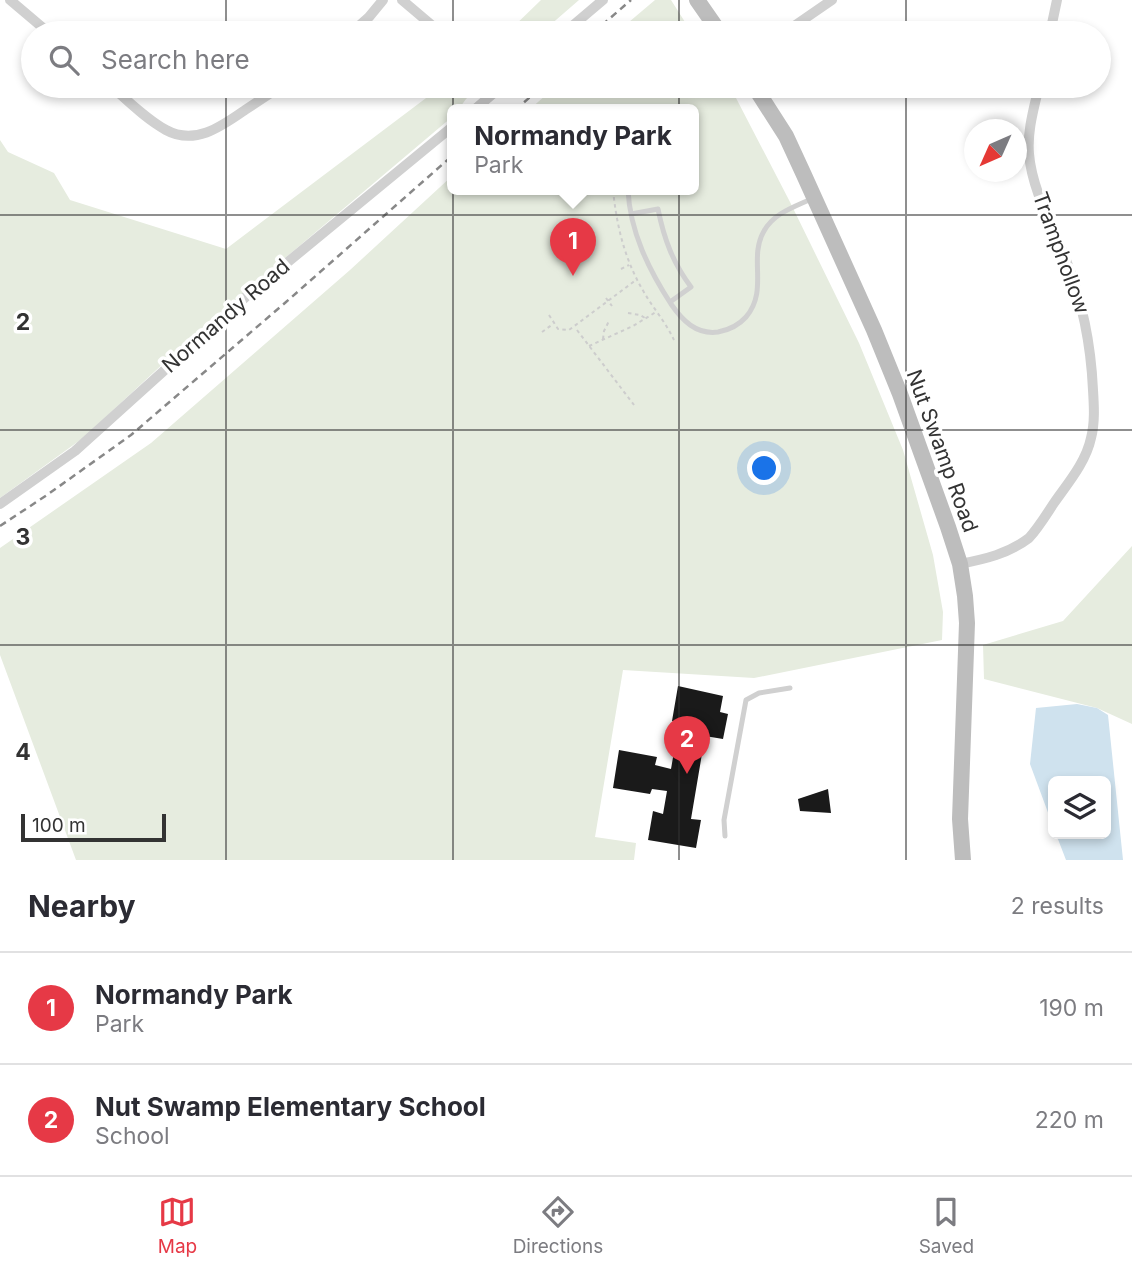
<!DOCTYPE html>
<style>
:root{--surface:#fff;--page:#f7f7f7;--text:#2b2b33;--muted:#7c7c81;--line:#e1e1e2;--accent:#e63946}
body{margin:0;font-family:Inter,sans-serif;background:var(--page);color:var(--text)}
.controls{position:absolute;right:21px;bottom:21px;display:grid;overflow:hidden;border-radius:10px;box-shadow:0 4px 10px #0003}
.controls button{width:63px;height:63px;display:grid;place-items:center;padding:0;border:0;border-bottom:2px solid var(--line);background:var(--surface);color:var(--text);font:35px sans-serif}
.compass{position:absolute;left:964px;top:119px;width:63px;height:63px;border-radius:50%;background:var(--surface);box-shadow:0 4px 10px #0003;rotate:225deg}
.scale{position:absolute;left:21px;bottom:18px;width:145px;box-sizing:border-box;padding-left:7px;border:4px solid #333;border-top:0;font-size:19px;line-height:24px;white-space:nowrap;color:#333;-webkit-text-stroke:5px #fff;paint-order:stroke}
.you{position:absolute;left:765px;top:469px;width:24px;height:24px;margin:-18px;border:5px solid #fff;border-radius:50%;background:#1a73e8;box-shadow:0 0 0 10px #1a73e833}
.badge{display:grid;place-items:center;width:46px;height:46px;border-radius:50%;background:var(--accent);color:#fff;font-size:23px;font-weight:700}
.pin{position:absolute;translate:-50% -58px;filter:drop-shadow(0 2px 4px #0008)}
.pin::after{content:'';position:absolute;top:37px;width:24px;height:21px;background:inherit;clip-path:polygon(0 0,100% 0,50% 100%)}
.popup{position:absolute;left:447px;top:104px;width:252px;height:91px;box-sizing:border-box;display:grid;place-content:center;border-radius:10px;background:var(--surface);filter:drop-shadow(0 2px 5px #0005);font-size:23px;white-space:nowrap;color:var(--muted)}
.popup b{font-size:26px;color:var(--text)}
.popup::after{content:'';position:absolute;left:50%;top:100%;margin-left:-14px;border:14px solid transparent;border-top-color:var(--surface)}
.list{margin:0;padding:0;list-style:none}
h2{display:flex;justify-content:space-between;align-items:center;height:91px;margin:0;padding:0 28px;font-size:30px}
h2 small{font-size:23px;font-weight:400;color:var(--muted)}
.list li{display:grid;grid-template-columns:46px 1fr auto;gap:21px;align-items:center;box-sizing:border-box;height:112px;padding:0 28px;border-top:2px solid var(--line)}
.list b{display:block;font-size:26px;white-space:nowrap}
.list p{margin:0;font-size:23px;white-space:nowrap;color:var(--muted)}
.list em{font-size:23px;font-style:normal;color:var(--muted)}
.icon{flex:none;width:38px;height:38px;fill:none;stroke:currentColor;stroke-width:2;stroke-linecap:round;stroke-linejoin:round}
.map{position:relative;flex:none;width:1132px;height:860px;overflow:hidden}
.search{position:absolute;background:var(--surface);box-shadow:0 4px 10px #0003;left:21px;right:21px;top:21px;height:77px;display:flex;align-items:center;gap:18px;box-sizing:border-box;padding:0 24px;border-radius:38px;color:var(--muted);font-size:26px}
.sheet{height:315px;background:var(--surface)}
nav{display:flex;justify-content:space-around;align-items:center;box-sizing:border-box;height:98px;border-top:2px solid var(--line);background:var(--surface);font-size:19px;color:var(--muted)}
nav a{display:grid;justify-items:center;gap:4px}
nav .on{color:var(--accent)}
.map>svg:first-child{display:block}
.green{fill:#e6ecdf}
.water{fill:#cfe2ee}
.building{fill:#1a1a1a}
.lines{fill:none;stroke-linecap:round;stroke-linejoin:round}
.path{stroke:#cdcdcd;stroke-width:2;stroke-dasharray:3.5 3.5;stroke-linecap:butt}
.lane{stroke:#d0d0d0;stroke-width:5}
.street{stroke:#d0d0d0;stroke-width:10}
.secondary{stroke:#bdbdbd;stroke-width:16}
.rail{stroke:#888;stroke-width:2.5;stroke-dasharray:7 5;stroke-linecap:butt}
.grid{fill:none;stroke:#333;stroke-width:2;stroke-opacity:0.55}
.labels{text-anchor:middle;stroke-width:7;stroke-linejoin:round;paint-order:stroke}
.street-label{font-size:21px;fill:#333;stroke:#fff}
.grid-label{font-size:23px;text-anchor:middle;font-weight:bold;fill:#333;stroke:#fff;stroke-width:7;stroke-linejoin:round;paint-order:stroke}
</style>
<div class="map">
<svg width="1132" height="860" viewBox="0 0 1132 860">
<rect width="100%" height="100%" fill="#fff"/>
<path class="green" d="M541,0H579L541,33H507Z
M655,0H671L692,33H616Z
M442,86H481L466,99L458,110H452V117L194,335L83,438L0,498V140L8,152L54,173L70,200L226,249Z
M556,86H728L736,98L790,202L859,343L903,450L933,555L943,612L942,640L754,678L623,670L595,837L636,843L634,860H76L0,655V548L151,443L350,270L452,176V190H694V110H529Z
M1132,546V724L1097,708L984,679L983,645L1063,621Z"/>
<path class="water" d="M1077,704L1097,708L1108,715L1123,860H1066L1056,834H1106V781H1053V826L1030,764L1036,708Z"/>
<path class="building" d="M678,686L723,696L720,712L728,714L723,739L705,736L691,819L701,820L696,848L648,840L653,811L663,814L667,791L652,789L650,794L613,788L619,750L657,757L655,765L671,769L679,723L672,721Z
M828,789L831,813L800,811L798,799Z"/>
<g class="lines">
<path class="path" d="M613,190C617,228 625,261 645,294C654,309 666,323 674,340
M621,269L629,265
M606,298L612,306
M628,313L640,315L645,318
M549,315L558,329L569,330L636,280
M577,330L634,405
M542,332L553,324
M603,339L604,331L609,321
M589,346L633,326L656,312"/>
<path class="lane" d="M628,190C630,232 649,270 671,304C682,320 696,335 718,332C729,330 738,326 746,317C769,290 748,258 764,231C774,213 794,207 811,199
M631,214L658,209C664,239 673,263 691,287L670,302
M725,836L724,820L746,700L759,693L790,688"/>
<path class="street" d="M10,0L49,33
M402,0L441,33
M351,33L369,17L383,0
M564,33L603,0
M784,33L832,0
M1050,33L1057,0
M111,86C128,101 146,119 166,130C195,146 222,126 245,110C257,102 269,94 281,86
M474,110L502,86
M0,504L75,451L249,294L452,127
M960,564C985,559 1008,554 1029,538C1039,527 1046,515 1054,503C1068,483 1086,462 1091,438C1095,423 1094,406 1093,390C1091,345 1083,303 1066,260C1053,227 1032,190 1029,154C1027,131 1034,108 1039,86"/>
<path class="secondary" d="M697,0L720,33
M754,86L786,136L804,175L874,330L900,394L948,527L960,564L965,596L967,623L960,819L963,860"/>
<path class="rail" d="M593,33L631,0
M515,110L543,86
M0,526L47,495L131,435L286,302L452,156"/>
</g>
<path class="grid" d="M226,0V33M453,0V33M679,0V33M906,0V33M226,86V860M453,86V860M679,86V860M906,86V860M0,215H1132M0,430H1132M0,645H1132"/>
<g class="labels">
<g class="street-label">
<text transform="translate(1061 253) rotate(70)" y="7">Tramphollow</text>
<text transform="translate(226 316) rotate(-41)" y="7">Normandy Road</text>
<text transform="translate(942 451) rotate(70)" y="7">Nut Swamp Road</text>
</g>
</g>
<g class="grid-label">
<text x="23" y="330">2</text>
<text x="23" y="545">3</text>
<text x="23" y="760">4</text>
</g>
</svg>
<div class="controls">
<button><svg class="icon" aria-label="layers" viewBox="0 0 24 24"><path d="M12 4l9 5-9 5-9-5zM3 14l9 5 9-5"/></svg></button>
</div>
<svg class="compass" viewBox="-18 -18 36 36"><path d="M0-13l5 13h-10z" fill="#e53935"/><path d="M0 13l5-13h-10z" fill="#7c7c81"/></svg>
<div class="scale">100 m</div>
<div class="you"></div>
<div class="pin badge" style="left:573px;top:276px">1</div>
<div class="popup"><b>Normandy Park</b>Park</div>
<div class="pin badge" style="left:687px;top:774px">2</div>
<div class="search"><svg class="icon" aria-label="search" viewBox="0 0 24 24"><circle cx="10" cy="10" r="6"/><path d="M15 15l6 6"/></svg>Search here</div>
</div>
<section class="sheet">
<h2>Nearby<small>2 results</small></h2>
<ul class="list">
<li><span class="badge">1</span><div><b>Normandy Park</b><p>Park</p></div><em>190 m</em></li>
<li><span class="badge">2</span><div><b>Nut Swamp Elementary School</b><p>School</p></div><em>220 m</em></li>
</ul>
</section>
<nav>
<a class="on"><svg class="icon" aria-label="map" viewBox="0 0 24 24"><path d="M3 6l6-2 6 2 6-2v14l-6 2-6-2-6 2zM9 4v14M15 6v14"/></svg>Map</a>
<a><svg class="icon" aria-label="directions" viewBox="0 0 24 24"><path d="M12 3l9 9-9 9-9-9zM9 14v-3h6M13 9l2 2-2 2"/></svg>Directions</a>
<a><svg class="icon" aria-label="saved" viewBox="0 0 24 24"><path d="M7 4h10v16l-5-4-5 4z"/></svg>Saved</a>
</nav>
